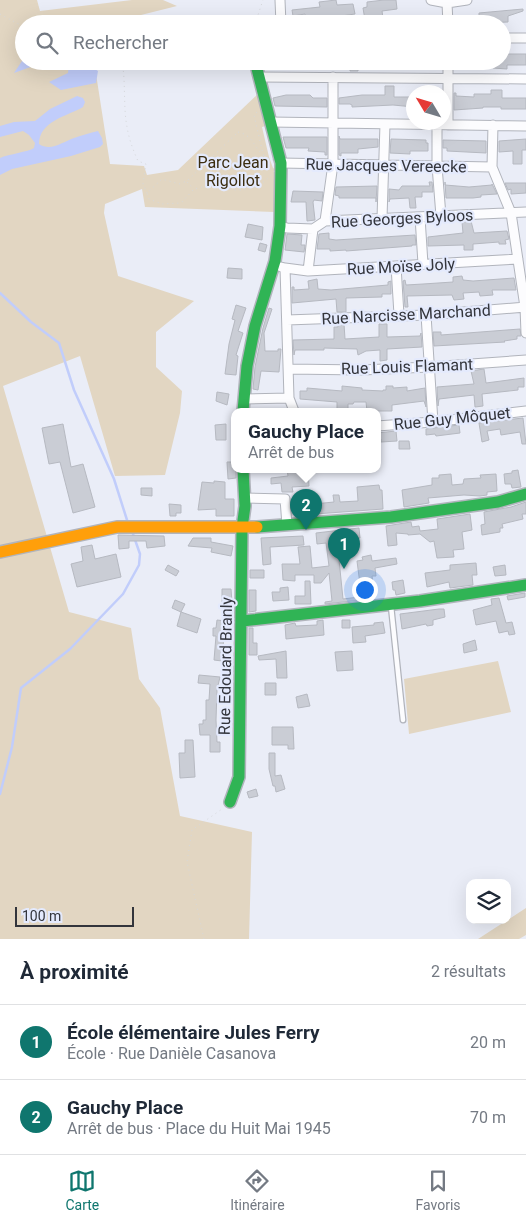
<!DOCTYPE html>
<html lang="fr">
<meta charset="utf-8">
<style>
:root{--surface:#fff;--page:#f6f6f7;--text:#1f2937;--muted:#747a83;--line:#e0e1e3;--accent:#0f766e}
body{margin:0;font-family:Roboto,sans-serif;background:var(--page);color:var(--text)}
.controls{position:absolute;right:15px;bottom:15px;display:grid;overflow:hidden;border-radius:10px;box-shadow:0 5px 20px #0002}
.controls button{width:45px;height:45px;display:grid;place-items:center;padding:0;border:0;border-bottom:1px solid var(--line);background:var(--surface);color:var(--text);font:25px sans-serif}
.compass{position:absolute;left:406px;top:85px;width:45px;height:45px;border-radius:50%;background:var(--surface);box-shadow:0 5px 20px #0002;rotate:308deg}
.scale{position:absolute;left:15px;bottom:12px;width:119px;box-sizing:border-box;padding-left:5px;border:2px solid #33353c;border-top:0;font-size:14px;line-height:18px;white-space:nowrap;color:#33353c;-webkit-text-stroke:4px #e4eafd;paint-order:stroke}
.you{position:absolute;left:364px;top:589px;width:18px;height:18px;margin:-12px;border:4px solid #fff;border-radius:50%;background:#1a73e8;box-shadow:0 0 0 8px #1a73e833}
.badge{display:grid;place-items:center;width:32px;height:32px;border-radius:50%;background:var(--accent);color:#fff;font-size:16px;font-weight:700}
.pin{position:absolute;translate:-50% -41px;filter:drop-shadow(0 1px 2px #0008)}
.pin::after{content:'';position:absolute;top:26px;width:18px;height:15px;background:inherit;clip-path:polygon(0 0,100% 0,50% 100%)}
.popup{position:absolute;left:231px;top:408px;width:150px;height:65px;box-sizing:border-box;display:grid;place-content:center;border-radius:10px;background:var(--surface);filter:drop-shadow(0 1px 4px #0005);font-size:16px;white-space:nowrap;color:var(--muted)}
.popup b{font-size:19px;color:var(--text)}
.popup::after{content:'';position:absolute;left:50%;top:100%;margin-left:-10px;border:10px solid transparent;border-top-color:var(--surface)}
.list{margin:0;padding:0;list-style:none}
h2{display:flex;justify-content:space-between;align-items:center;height:65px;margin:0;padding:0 20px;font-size:21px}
h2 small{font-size:16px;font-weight:400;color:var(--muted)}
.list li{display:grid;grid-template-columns:32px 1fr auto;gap:15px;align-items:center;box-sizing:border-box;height:75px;padding:0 20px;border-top:1px solid var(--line)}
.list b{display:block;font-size:19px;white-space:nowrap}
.list p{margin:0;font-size:16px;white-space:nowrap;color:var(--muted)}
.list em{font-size:16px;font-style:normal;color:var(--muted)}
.icon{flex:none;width:28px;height:28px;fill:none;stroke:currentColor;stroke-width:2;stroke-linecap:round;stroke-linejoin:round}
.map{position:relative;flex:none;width:526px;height:939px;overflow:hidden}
.search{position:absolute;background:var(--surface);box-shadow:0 5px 20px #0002;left:15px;right:15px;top:15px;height:55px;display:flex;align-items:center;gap:12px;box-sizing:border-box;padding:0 18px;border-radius:28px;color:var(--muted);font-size:19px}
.sheet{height:215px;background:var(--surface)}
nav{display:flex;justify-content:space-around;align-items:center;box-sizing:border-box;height:70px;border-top:1px solid var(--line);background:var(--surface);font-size:14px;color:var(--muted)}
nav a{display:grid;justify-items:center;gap:2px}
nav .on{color:var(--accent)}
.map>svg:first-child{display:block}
.green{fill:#e2d6c2}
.water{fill:#c1cdfb}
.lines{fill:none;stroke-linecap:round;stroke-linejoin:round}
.stream{stroke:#c1cdfb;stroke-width:2.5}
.building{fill:#cacdd5;stroke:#b6b9c1}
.lane-casing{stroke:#b1b4bc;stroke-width:7}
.street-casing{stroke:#b1b4bc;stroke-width:11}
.fast-casing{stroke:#b1b4bc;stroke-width:14}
.slow-casing{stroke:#b1b4bc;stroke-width:14}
.path{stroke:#d6d8db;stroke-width:1;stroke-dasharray:1 4;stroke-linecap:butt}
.lane{stroke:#fcfcfe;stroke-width:4.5}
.street{stroke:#fcfcfe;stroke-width:9}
.fast{stroke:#30b455;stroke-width:11}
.slow{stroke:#ff9f0a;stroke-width:11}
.labels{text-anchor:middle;stroke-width:4.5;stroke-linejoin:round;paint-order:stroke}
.park-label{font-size:16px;fill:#3b2d10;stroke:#e4eafd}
.street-label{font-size:16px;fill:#33353c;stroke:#e4eafd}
</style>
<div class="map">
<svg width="526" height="939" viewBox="0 0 526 939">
<rect width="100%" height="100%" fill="#eaedf7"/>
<path class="green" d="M0,0H37L40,11L132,0H163L177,6L105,24H24V61H94L110,164L144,166L147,175L178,170L260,92L269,125L262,127L269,157L273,168L278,171L274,212L145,207L142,189L105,204L104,213L118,276L194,301L156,332V367L182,391L180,413L165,475L115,476L80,356L3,386L69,612L131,628L139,679L160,708L180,816L252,832L249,939H0Z
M498,661L511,712L409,734L404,679Z
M526,908V935L519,939H478Z"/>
<path class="water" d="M22,61H47L14,73Z
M57,61H82L98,71L96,83L61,90L49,82L68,73L69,63Z
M77,96L83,98L85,102L83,107C68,116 39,121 39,144C51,152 62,142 74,138C82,135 90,133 98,131L102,138L103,144L100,147L71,156L12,169L0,175V158C9,154 28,152 34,148L35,143L29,135L23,131L0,137V126L14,122L35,121L50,109Z"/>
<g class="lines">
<path class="stream" d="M0,293L31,322L59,343L74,390L114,479L127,520
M0,794L12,747L21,688L70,649L123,594L139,565L140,554L133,534"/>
</g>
<path class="building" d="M336,0L337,5L353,4L355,14L306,21L305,14L293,16L292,10L320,7L319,2Z
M384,0H396L397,9L382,11L383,18L365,20L363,8L367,7V2Z
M523,9V11L508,16V22L482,23V21H479V13Z
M502,54H526V65H507V69L493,68V61H502Z
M350,61H360V68H358V71H350Z
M385,86H394V97H414V107L393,105L352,107V105L350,104H339V98L362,95H385Z
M491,90H502V98H526V109H501V107H483V108L454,110V93H456V96L474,97V94H491Z
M286,95H310L313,98H327V107L275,106L273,98Z
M339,136L340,139H378V147L358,149V153H341V156L339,155Z
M283,137H327V155H325V152L308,151L309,148H286Z
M391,139L426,140V143H428V151H410V154L390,153Z
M526,139V150H522V164H513V151L499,152V141Z
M443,140L486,141V153L447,151V148H443Z
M429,182H432L433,192H422V197H415L416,208H410L409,198L390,199L389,202V189L399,190L402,186H430Z
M445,182V185L469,187L492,185V184L497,194L481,195V197L473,198H446Z
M505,183H526V193L511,194V189L508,190Z
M377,186L376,202V198H339V196L335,195L336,187Z
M293,191L323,192L322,201L314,200L313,202L315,220L307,221L306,202H291Z
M471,221L474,233L507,231L509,239L505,240L506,244H499V242L473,244V250H464V245L428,246V237L463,233L462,222Z
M248,224L263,227L262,240L245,237Z
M329,233V239L336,240L415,235L416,245H412V246L346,251V250L330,251V249H317L319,234Z
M287,234L302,235L301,245H305L304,252L285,250Z
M260,243L267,245L265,252L258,250Z
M228,268L242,269V279L227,278Z
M462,276L463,280L473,281L514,278L516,290H492L493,295L480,296L479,292L463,293L464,299L454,300L452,295L407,296L408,307H405L403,281L405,280L406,285L423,284L453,282V277Z
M317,279L318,289L331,290L388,285V282L391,281V294H382V297L346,298V312H337L336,299L292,303V287H294V290L309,289L308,281Z
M236,305L246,308L238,331L243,333L236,355L238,356L236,375L225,374L229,344L235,320L232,319Z
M269,308L272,309L264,333L265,351H278V349H281L279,372L261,371L258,390L253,389L255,367L263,328Z
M338,324H344L345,339L379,337V324H387V337L420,336L421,333L422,347L387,349V360L380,361V350L366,351L358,355L357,349L324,348V350H295L294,355L293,340L334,339V327H338Z
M520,329L521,336H517V339L504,341L505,342L434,346L433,332H441V335Z
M484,369L486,383L524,378V387H518V390L482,394L483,406L475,407L474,395L439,399L438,406L437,387L474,384L471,371Z
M342,386L362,388V390L383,391V390H386V386H393V388L407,387V391L425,388L426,407L424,401L392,405V411H367L366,402H354L353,404H348V411H337V402L300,399V391H307V388L342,391Z
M217,392L229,394L227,405L216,401Z
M523,418L526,444H522L520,432L501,435L500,429L487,431L489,440L482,442L479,423Z
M63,424L71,467L83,464L95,507L73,513L60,462L49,464L42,428Z
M226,424V440H216L215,425Z
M459,425L460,433L436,436L435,434L426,435V429Z
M396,431L397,441L381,442V439H377V433Z
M399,441H409L410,449H399Z
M227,462H235L236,478L228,479Z
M287,469H308L309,486L292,487L293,492H282L281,483L271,484V478L288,476Z
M518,470L521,487L512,488L511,484H505L504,474L512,473V471Z
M451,474L452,485L463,484L464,479L481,478L480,475L496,474L497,491L487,492V495L480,496L464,495L428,498L429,503L404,507L402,490L432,485V478H439V475Z
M214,481L225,482V499H234V516H216V509L198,510L202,482L214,483Z
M379,485L380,490H382L383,509L315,514L314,504L334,502L333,495H339L340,502L358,501L357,487Z
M141,488H152V496L141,495Z
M526,502V514H522L523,519L502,524L503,528H500V532L482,535L481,525L485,524L484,512L511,507Z
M169,504L181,505V513H176V516H170Z
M470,514L472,530L462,532L464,549L453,550L454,557L437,558L434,541L430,542L420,534L408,535V534L396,533L397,545L388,546L386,526L411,522L412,527L419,526L420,531L438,529L437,519Z
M359,528L360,538L337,540L343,599L359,597L360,600L325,604V602L332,601L329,573L321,583H314V575H295V581L283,580L282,564H300L298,547L310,546L312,568L329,566L326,543L317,544L316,533Z
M118,535L164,536L165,546L147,548L146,541H129V548L119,549Z
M303,536L304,545L270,547L271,564L263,565L261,538Z
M193,538H211V542L233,546L231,556L211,552L212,548L188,546Z
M92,545L95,559L116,554L121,577L77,587L71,564L83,561L81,547Z
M371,555L372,561L396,558L397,564L375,568L376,576H372L374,591L361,592L357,561L363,560L362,557Z
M476,563L477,575H472L473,585L450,588L449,582L427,587L425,573L450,570V565Z
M168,565L179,571L176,576L165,570Z
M505,565L506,575L495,576L493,567Z
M250,570H264V578H250Z
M403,580L405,593L396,595L395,590H393L392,582Z
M305,581H310L311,604H295V596H305Z
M288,587L289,600L273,601L272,592H280V588Z
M222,589H231L232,602H222Z
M249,590H256V611L249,612Z
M525,593V597L508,600L507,596Z
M499,598L506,623L512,622L515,634L509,635L508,631L499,633L496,621L476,625L473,610L492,605L491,599Z
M175,600L185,604L181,612L201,619L197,633L177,626L181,612L172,608Z
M439,609H444L445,617L433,620V625L427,626L426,624L402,629L400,614Z
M217,620L225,621L222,661L214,660L216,636H213V628H216Z
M323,620L324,635L286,639L285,625L295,623L296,626L317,625V621Z
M342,620H350V628H342Z
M383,622L385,633L365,636L366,642L353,643L352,627L374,625V623Z
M249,628H253V643H257V655H249Z
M475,640L477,650L464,653L463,644Z
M286,651L287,678H277L276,659L259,660L258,656Z
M352,651L353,670L337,671L335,652Z
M199,675L220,677L217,690L216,720L217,742H220V752H210V735H200L199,724H203V720H206V700H209L210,684L198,683Z
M265,683H276V695H265Z
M307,694L310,706L298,708L296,697Z
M272,727H293L294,749H288V745H272Z
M185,740H193L195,777L180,778L179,753H185Z
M269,753H275V776L281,775L285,789L276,792L275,786H273L269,769Z
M256,789L258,796L249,798L247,792Z"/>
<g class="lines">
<g class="lane-casing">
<path id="lane" d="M391,606L403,720"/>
</g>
<g class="street-casing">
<path id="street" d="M280,0L281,24
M431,0L447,3L467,0
M447,3L448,24
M502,38H526
M259,77L526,79
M271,122L526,126
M437,124V166L441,216
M448,125V61
M493,125L492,167L511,213L525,307L526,333
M281,163L492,167
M420,217L423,264
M382,218L385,124
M325,221L333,164V77
M280,226L287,228L313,229L325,221L526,212
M396,266L399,315
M281,267L285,268L289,398L294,411
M285,268L308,271L518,259
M308,271L313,229
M426,315L433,422
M287,320L426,315L526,307
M289,369L362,370L429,367L526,360
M244,399L289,398
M377,426L433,422L526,411
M244,498L285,499L287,525"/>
</g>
<g class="fast-casing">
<path id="fast" d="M243,411L247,366L255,326L275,261L280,226L281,163L255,61
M257,527L391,517L498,502L526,494
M242,621L420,601L526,585
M230,802L239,777L242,528L245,506L243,469"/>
</g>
<g class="slow-casing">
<path id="slow" d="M0,552L117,527H257"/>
</g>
<path class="path" d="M0,14L24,27
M154,24C176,21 198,18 220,24
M255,24L263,0
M122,61C126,83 123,106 127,127C129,139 133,150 138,161L146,164L143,184L147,193
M257,112L254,115L263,154L270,172
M238,132C252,135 253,145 262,154C267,158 275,161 281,163C275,170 268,179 261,184C247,193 228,191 214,184L194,189L181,203L162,204L149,199L147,193L162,179L179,184L187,181Z
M187,182L194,189
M204,939L187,862L192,830L222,809"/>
<use href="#lane" class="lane"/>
<use href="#street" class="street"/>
<use href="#fast" class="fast"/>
<use href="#slow" class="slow"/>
</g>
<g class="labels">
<g class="park-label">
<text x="233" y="168">Parc Jean<tspan x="233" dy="18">Rigollot</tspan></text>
</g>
<g class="street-label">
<text transform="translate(386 165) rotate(1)" y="6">Rue Jacques Vereecke</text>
<text transform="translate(402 218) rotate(-3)" y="6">Rue Georges Byloos</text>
<text transform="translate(401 266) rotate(-3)" y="6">Rue Moïse Joly</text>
<text transform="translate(406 314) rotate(-3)" y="6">Rue Narcisse Marchand</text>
<text transform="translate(407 366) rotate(-2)" y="6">Rue Louis Flamant</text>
<text transform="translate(452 418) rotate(-6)" y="6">Rue Guy Môquet</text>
<text transform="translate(225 666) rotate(-89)" y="6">Rue Edouard Branly</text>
</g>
</g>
</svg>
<div class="controls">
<button><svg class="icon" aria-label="layers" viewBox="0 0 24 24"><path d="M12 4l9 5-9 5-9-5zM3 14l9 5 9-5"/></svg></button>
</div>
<svg class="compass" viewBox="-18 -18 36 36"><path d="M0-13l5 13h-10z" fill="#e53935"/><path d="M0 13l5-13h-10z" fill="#747a83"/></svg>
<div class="scale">100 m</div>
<div class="you"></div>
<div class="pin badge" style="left:344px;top:569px">1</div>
<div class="pin badge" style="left:306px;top:530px">2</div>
<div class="popup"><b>Gauchy Place</b>Arrêt de bus</div>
<div class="search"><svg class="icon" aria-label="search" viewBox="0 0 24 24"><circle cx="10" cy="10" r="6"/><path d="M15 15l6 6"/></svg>Rechercher</div>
</div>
<section class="sheet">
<h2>À proximité<small>2 résultats</small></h2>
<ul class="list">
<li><span class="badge">1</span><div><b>École élémentaire Jules Ferry</b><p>École · Rue Danièle Casanova</p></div><em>20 m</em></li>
<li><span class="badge">2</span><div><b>Gauchy Place</b><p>Arrêt de bus · Place du Huit Mai 1945</p></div><em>70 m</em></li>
</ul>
</section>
<nav>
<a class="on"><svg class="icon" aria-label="map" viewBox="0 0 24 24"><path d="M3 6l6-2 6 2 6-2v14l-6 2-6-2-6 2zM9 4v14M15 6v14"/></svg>Carte</a>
<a><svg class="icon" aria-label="directions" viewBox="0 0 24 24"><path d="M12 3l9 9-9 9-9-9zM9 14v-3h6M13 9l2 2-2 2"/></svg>Itinéraire</a>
<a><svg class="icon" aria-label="saved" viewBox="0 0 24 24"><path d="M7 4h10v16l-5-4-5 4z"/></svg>Favoris</a>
</nav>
